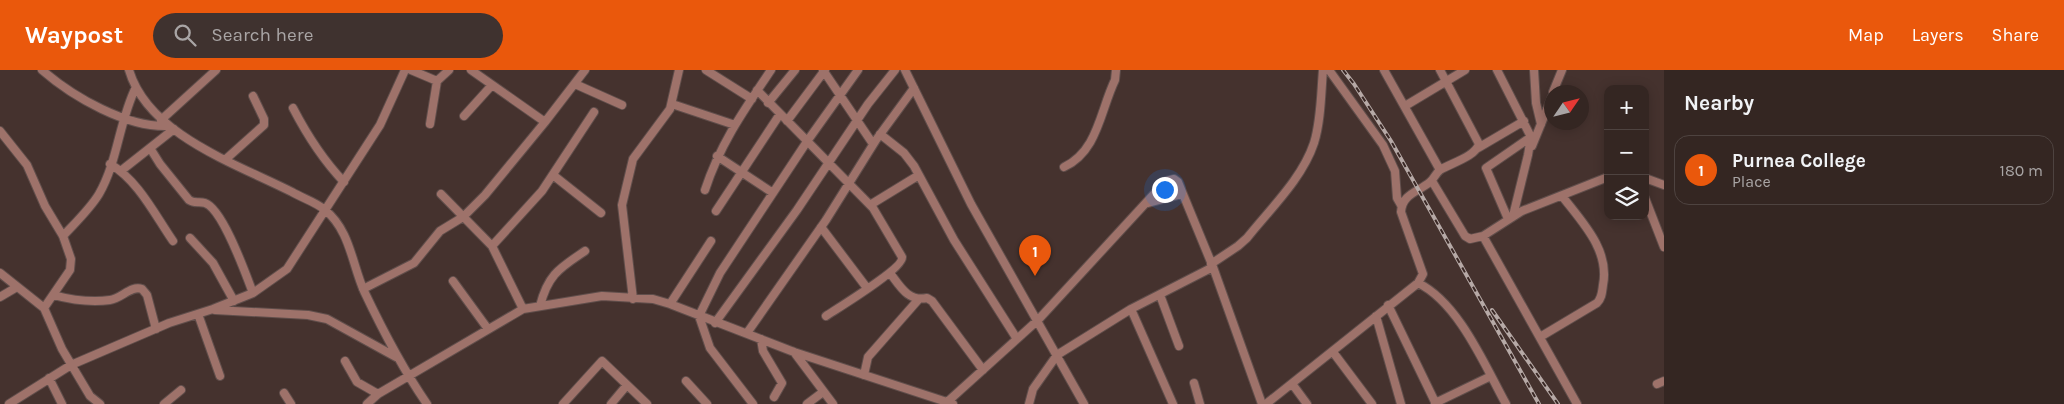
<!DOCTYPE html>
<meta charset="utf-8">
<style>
:root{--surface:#342622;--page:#3f322f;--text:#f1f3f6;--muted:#a9a5a5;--line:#4e4340;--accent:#ea580c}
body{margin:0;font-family:Karla,sans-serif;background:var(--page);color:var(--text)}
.controls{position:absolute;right:15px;top:15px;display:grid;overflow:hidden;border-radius:10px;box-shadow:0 2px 12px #0003}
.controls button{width:45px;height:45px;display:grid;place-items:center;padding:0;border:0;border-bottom:1px solid var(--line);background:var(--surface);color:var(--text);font:25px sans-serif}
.compass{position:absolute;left:1544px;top:15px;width:45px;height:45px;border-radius:50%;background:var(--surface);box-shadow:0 2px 12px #0003;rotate:55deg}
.you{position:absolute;left:1164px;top:119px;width:18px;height:18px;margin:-12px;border:4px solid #fff;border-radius:50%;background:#1a73e8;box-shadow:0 0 0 8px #1a73e833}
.badge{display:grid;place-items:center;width:32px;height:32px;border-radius:50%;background:var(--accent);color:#fff;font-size:16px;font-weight:700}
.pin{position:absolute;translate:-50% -41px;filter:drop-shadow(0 1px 2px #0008)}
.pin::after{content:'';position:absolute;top:26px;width:18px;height:15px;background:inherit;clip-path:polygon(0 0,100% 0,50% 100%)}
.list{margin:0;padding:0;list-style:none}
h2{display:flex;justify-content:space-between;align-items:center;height:65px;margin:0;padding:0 20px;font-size:21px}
h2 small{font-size:16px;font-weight:400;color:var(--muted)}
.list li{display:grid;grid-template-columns:32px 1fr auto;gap:15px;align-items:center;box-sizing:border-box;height:70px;margin:0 10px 10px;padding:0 10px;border:1px solid var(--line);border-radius:15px}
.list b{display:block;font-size:19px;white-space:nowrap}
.list p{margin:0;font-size:16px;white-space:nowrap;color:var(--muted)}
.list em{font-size:16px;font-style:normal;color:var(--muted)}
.icon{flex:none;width:28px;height:28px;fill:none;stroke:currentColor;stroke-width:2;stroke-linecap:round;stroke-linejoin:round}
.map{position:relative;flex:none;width:1664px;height:334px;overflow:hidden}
header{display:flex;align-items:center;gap:30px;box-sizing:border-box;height:70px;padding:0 25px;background:var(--accent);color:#fff}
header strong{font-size:24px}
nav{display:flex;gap:28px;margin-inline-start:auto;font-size:18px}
.search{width:350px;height:45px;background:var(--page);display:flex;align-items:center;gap:12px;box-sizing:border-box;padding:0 18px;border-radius:28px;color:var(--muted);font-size:19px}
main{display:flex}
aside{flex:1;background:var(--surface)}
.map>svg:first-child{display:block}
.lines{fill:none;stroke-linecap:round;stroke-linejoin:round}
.minor-casing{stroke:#604e4b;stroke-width:10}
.minor{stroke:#9e726a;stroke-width:8}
.rail-casing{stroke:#b6a9a6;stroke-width:4}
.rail{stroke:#3a2825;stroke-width:2;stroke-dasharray:5.5;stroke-linecap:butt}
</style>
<header>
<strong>Waypost</strong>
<div class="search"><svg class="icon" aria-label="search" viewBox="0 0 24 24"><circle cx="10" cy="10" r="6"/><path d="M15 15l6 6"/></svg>Search here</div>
<nav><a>Map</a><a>Layers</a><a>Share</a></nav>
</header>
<main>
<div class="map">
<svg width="1664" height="334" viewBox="0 0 1664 334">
<rect width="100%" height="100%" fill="#45322e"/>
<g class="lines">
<g class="minor-casing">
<path id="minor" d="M42,0C73,27 127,58 169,56
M129,0C148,65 237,94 292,122C302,128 316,132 325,140C350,160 352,194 364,221C383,261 402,298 427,334
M411,0L437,11L449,0
M471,0L545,52
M706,0L752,29
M823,0L873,74
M905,0L971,134L1084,334
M1329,0L1383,75L1395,101L1397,128L1401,135
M1384,0L1440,100
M1497,0L1531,67L1528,85L1513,146
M1534,0L1536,33L1541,54
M575,14L622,35
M757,20L873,138L902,187C904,198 838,238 826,246
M1553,22L1562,0
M768,33L795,0
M672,34L735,55
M1405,36L1465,0
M293,38C307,65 323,90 344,112
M464,46L492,15
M161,50L216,0
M787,51L825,0
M430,54L437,11
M0,61L27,95L45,136L63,166L71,189L70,200L44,238
M880,64L904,83L914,96L954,170L1017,269
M1532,76L1552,27
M150,78L160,94L189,130C195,134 199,131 205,133C223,139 246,205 253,223
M1478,78L1524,51
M717,86L773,123
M226,89L264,55V49L253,26
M110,94C138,110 155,145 173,171
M1064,97C1098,81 1100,41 1115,10L1116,0
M122,100L174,59
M553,105L601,143
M1645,108L1664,115
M1432,111L1465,166L1470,169L1483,166L1522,141L1608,107
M705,120C720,74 744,40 771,0
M441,124L492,176L523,239
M1645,128L1664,177
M1148,133L1182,124
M870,135L919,105
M716,141L780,44
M1508,149L1486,98L1531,67
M821,157L867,218
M63,166C75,153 90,139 99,124C118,91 119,51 136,17
M1483,166L1577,334
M190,168L213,193L234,231
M492,176L542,121L594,42
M1211,194L1238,176L1247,168C1270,139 1302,109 1314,73C1321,51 1321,23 1323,0
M0,203L44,238L62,279L90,326L100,334
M890,203C900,216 908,232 927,228L932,231L983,300
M453,211L488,259
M1418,213C1459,233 1485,296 1506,334
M363,219L414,193L440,161L463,147L485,125L545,52L585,0
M53,225C72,230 90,233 110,230C121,229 131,215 142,219L147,225L156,259
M1160,225L1179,276
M0,227L17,217
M633,229L622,135L633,89L670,39L679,0
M670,234L711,171
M1388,235L1436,334
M540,236C548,204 560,198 585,181
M1131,239L1173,334
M215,240L308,245L327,249L396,287
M198,244L220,306
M1376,246L1401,334
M715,253L797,140L868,34L895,0
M747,263L826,150L876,70L914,18
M1540,267L1597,233C1602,228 1602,222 1603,215C1610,180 1582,152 1562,126
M761,269L763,281L782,313L774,327
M794,282L833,334
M1333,282L1372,334
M345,291L357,312L378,324
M864,305L868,287L918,230
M49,308L62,334
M686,311L707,334
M1194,313L1200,334
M1657,314L1664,311
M1293,315L1307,334
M284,323L291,334
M1435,333L1491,306
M9,334L71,295L169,253L213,239L253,223L287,199L380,55L405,0
M164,334L181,320
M367,334L378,324L523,239L602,226L653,229L670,234L794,282L953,334
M563,334L602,291L647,334
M611,334L627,315
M753,334L710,278L699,246L720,203L808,70L858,0
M807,334L823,322
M945,334L1038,250L1166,111L1174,109L1178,112L1213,197L1262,334
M1029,334L1033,319L1057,285L1131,239L1213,197
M1266,334L1418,213L1423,204L1401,142C1402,124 1418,122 1430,112C1434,109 1435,104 1440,100C1451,93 1475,87 1479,74L1440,0"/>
</g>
<use href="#minor" class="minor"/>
<g class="rail-casing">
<path id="rail" d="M1343,0L1354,14L1391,71L1539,334
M1492,240L1558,334"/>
</g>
<use href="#rail" class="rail"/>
</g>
</svg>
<div class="controls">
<button>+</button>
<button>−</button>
<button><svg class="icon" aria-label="layers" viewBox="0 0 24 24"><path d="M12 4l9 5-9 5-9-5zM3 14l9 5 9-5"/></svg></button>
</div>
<svg class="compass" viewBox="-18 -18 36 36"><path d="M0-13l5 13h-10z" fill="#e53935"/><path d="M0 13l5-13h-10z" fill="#a9a5a5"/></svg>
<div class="you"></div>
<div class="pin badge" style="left:1035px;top:206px">1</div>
</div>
<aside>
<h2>Nearby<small></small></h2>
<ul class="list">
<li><span class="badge">1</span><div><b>Purnea College</b><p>Place</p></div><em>180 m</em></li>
</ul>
</aside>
</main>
